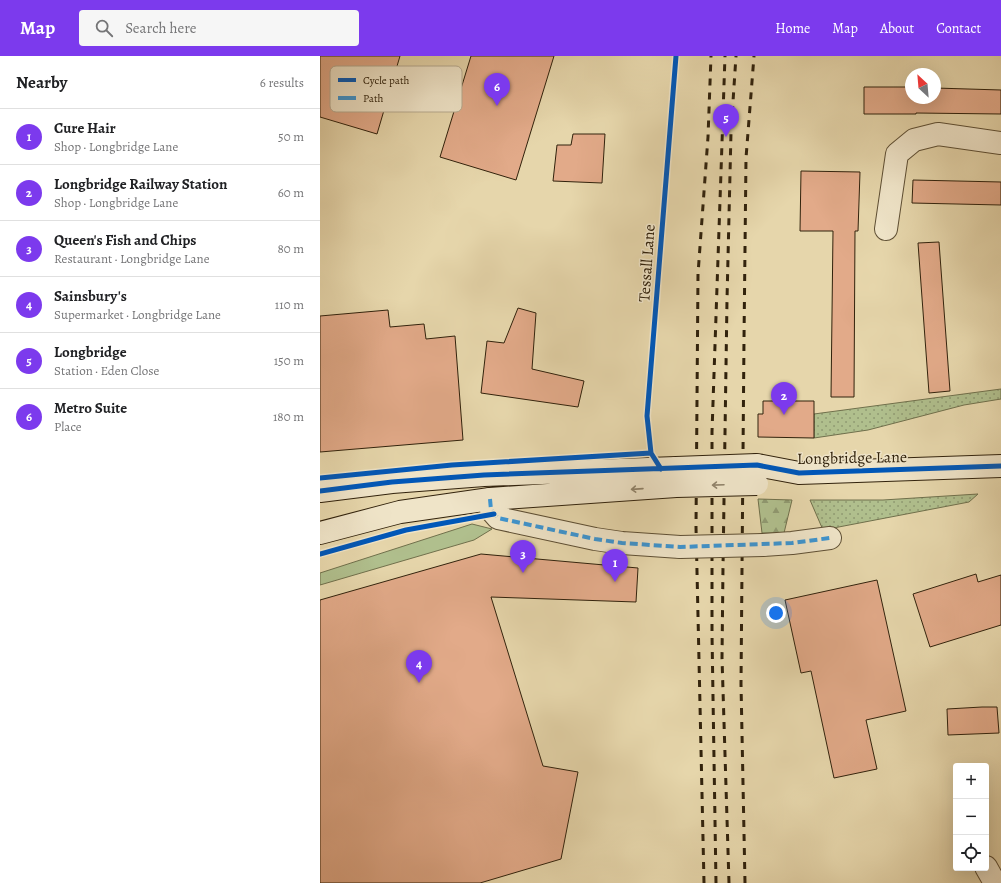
<!DOCTYPE html>
<meta charset="utf-8">
<style>
:root{--surface:#fff;--page:#f6f6f6;--text:#202124;--muted:#757577;--line:#e0e0e0;--accent:#7c3aed}
body{margin:0;font-family:Alegreya,serif;background:var(--page);color:var(--text)}
.controls{position:absolute;right:12px;bottom:12px;display:grid;overflow:hidden;border-radius:4px;box-shadow:0 4px 16px #0002}
.controls button{width:36px;height:36px;display:grid;place-items:center;padding:0;border:0;border-bottom:1px solid var(--line);background:var(--surface);color:var(--text);font:20px sans-serif}
.compass{position:absolute;left:585px;top:12px;width:36px;height:36px;border-radius:50%;background:var(--surface);box-shadow:0 4px 16px #0002;rotate:334deg}
.you{position:absolute;left:456px;top:557px;width:14px;height:14px;margin:-10px;border:3px solid #fff;border-radius:50%;background:#1a73e8;box-shadow:0 0 0 6px #1a73e833}
.badge{display:grid;place-items:center;width:26px;height:26px;border-radius:50%;background:var(--accent);color:#fff;font-size:13px;font-weight:700}
.pin{position:absolute;translate:-50% -33px;filter:drop-shadow(0 1px 2px #0008)}
.pin::after{content:'';position:absolute;top:21px;width:14px;height:12px;background:inherit;clip-path:polygon(0 0,100% 0,50% 100%)}
.list{margin:0;padding:0;list-style:none}
h2{display:flex;justify-content:space-between;align-items:center;height:52px;margin:0;padding:0 16px;font-size:17px}
h2 small{font-size:13px;font-weight:400;color:var(--muted)}
.list li{display:grid;grid-template-columns:26px 1fr auto;gap:12px;align-items:center;box-sizing:border-box;height:56px;padding:0 16px;border-top:1px solid var(--line)}
.list b{display:block;font-size:15px;white-space:nowrap}
.list p{margin:0;font-size:13px;white-space:nowrap;color:var(--muted)}
.list em{font-size:13px;font-style:normal;color:var(--muted)}
.icon{flex:none;width:22px;height:22px;fill:none;stroke:currentColor;stroke-width:2;stroke-linecap:round;stroke-linejoin:round}
.map{position:relative;flex:none;width:681px;height:827px;overflow:hidden}
header{display:flex;align-items:center;gap:24px;box-sizing:border-box;height:56px;padding:0 20px;background:var(--accent);color:#fff}
header strong{font-size:19px}
nav{display:flex;gap:22px;margin-inline-start:auto;font-size:14px}
.search{width:280px;height:36px;background:var(--page);display:flex;align-items:center;gap:10px;box-sizing:border-box;padding:0 14px;border-radius:4px;color:var(--muted);font-size:15px}
main{display:flex}
aside{flex:1;background:var(--surface)}
.map>svg:first-child{display:block}
.grass{fill:url(#grass-dots);stroke:#70704c}
.forest{fill:url(#forest-firs);stroke:#70704c}
.garden{fill:#b0bf8d;stroke:#70704c}
.building{fill:#e2aa89;stroke:#31220c}
.lines{fill:none;stroke-linecap:round;stroke-linejoin:round}
.street-casing{stroke:#5e4f34;stroke-width:24}
.secondary-casing{stroke:#31220c;stroke-width:24}
.street{stroke:#efe4c8;stroke-width:22}
.secondary{stroke:#efe4c8;stroke-width:22}
.rail{stroke:#31220c;stroke-width:3;stroke-dasharray:7 7;stroke-linecap:butt}
.street-bridge-casing{stroke:#5e4f34;stroke-width:24;stroke-linecap:butt}
.secondary-bridge-casing{stroke:#31220c;stroke-width:24;stroke-linecap:butt}
.street-bridge{stroke:#efe4c8;stroke-width:22}
.secondary-bridge{stroke:#efe4c8;stroke-width:22}
.quiet{stroke:#3d95d2;stroke-width:4;stroke-dasharray:8 4;stroke-linecap:butt}
.cycleway-casing{stroke:#efe4c8;stroke-width:8}
.cycleway{stroke:#0057b8;stroke-width:5}
.oneway{stroke:#90836a}
.labels{text-anchor:middle;stroke-width:3;stroke-linejoin:round;paint-order:stroke}
.street-label{font-size:16px;fill:#31220c;stroke:#efe4c8}
.key{fill:#efe4c8;stroke:#b6aa90;stroke-width:1}
.key-label{font-size:11px;fill:#31220c}
</style>
<header>
<strong>Map</strong>
<div class="search"><svg class="icon" aria-label="search" viewBox="0 0 24 24"><circle cx="10" cy="10" r="6"/><path d="M15 15l6 6"/></svg>Search here</div>
<nav><a>Home</a><a>Map</a><a>About</a><a>Contact</a></nav>
</header>
<main>
<aside>
<h2>Nearby<small>6 results</small></h2>
<ul class="list">
<li><span class="badge">1</span><div><b>Cure Hair</b><p>Shop · Longbridge Lane</p></div><em>50 m</em></li>
<li><span class="badge">2</span><div><b>Longbridge Railway Station</b><p>Shop · Longbridge Lane</p></div><em>60 m</em></li>
<li><span class="badge">3</span><div><b>Queen's Fish and Chips</b><p>Restaurant · Longbridge Lane</p></div><em>80 m</em></li>
<li><span class="badge">4</span><div><b>Sainsbury's</b><p>Supermarket · Longbridge Lane</p></div><em>110 m</em></li>
<li><span class="badge">5</span><div><b>Longbridge</b><p>Station · Eden Close</p></div><em>150 m</em></li>
<li><span class="badge">6</span><div><b>Metro Suite</b><p>Place</p></div><em>180 m</em></li>
</ul>
</aside>
<div class="map">
<svg width="681" height="827" viewBox="0 0 681 827">
<defs>
<pattern id="grass-dots" width="8" height="8" patternUnits="userSpaceOnUse"><rect width="8" height="8" fill="#b0bf8d"/><path d="M2 2h.1M6 6h.1" fill="none" stroke="#909b72" stroke-width="1.8" stroke-linecap="round"/></pattern>
<pattern id="forest-firs" width="22" height="20" patternUnits="userSpaceOnUse"><rect width="22" height="20" fill="#b0bf8d"/><path d="M5 1l3.5 6h-7zM16 11l3.5 6h-7z" fill="#909b72"/></pattern>
</defs>
<rect width="100%" height="100%" fill="#e6d6ab"/>
<filter id="stains"><feTurbulence type="fractalNoise" baseFrequency=".005" numOctaves="4"/><feColorMatrix values="0 0 0 0 .2 0 0 0 0 .09 0 0 0 0 .02 0 0 0 .5 -.17"/></filter>
<radialGradient id="worn" r=".72"><stop offset=".6" stop-color="#630" stop-opacity="0"/><stop offset="1" stop-color="#630" stop-opacity=".3"/></radialGradient>
<path class="grass" d="M681,333V343L644,349L548,374L494,382V358Z
M658,438L649,446L503,474L490,444H563Z"/>
<path class="forest" d="M438,443L472,444L464,477H442Z"/>
<path class="garden" d="M152,468L172,473L154,484L0,529V517Z"/>
<path class="building" d="M0,0H80L57,78L0,61Z
M151,0H234L196,124L120,101Z
M544,31H591V42H615V32L681,34V58L596,57V58H544Z
M253,78H285L282,127L233,125L237,89H251Z
M481,115L540,116L538,175H535L534,341H511L513,175H480Z
M593,124L681,126V149L592,147Z
M619,186L630,335L609,337L598,187Z
M198,252L216,257L212,313L264,325L258,351L161,337L167,285L184,287Z
M68,254L70,271L104,268L106,283L135,280L143,384L0,396V260Z
M443,345H494V382L438,381V358H443Z
M161,498L318,512L316,546L171,541L223,710L258,716L241,803L160,827H0V544Z
M656,518L658,526L681,519V569L610,591L593,538Z
M557,524L586,655L546,664L557,713L514,722L491,615L481,617L465,544Z
M662,651H677L679,677L628,679L627,653Z"/>
<g class="lines">
<g class="street-casing">
<path id="street" d="M566,173L577,98L594,84L618,78L681,87
M170,443L171,454L178,462L275,483L302,487L360,491
M443,489L472,487L510,482
M666,811L675,827"/>
</g>
<g class="secondary-casing">
<path id="secondary" d="M437,409L479,417L681,410
M0,435L72,426L164,419L356,412
M0,477L80,456L170,443L356,430"/>
</g>
<use href="#street" class="street"/>
<use href="#secondary" class="secondary"/>
<path class="rail" d="M384,827L376,471L378,218L388,81L391,0
M396,827L392,578V376L405,0
M409,827L402,602L403,511L407,244L411,76L416,0
M425,827L421,628L424,283L426,102L434,0"/>
<g class="street-bridge-casing">
<path id="street-bridge" d="M360,491L443,489"/>
</g>
<g class="secondary-bridge-casing">
<path id="secondary-bridge" d="M356,412L437,409
M356,430L437,428"/>
</g>
<use href="#street-bridge" class="street-bridge"/>
<use href="#secondary-bridge" class="secondary-bridge"/>
<path class="quiet" d="M170,443L171,454L178,462L275,483L302,487L360,491L472,487L510,482"/>
<g class="cycleway-casing">
<path id="cycleway" d="M341,413L331,397L327,360L356,0
M0,422L132,409L331,397
M0,435L72,426L164,419L437,409L479,417L681,410
M0,498L86,474L174,458"/>
</g>
<use href="#cycleway" class="cycleway"/>
</g>
<defs><path id="oneway-shaft" d="M-6 0H5M1.5-3L5.5 0L1.5 3" fill="none" stroke-width="1.6" stroke-linecap="round" stroke-linejoin="round"/></defs>
<g class="oneway">
<use href="#oneway-shaft" transform="translate(398 429) rotate(178)"/>
<use href="#oneway-shaft" transform="translate(317 433) rotate(176)"/>
</g>
<g class="labels">
<g class="street-label">
<text transform="translate(326 207) rotate(-86)" y="6">Tessall Lane</text>
<text transform="translate(532 401) rotate(-1)" y="6">Longbridge Lane</text>
</g>
</g>
<rect x="10" y="10" width="132" height="46" rx="6" class="key"/>
<rect x="18" y="22" width="18" height="4" fill="#0057b8"/>
<rect x="18" y="40" width="18" height="4" fill="#3d95d2"/>
<g class="key-label">
<text x="43" y="28">Cycle path</text>
<text x="43" y="46">Path</text>
</g>
<rect width="100%" height="100%" filter="url(#stains)"/>
<rect width="100%" height="100%" fill="url(#worn)"/>
</svg>
<div class="controls">
<button>+</button>
<button>−</button>
<button><svg class="icon" aria-label="locate" viewBox="0 0 24 24"><circle cx="12" cy="12" r="6"/><path d="M12 2v4M12 18v4M2 12h4M18 12h4"/></svg></button>
</div>
<svg class="compass" viewBox="-18 -18 36 36"><path d="M0-13l5 13h-10z" fill="#e53935"/><path d="M0 13l5-13h-10z" fill="#757577"/></svg>
<div class="you"></div>
<div class="pin badge" style="left:295px;top:526px">1</div>
<div class="pin badge" style="left:464px;top:359px">2</div>
<div class="pin badge" style="left:203px;top:517px">3</div>
<div class="pin badge" style="left:99px;top:627px">4</div>
<div class="pin badge" style="left:406px;top:81px">5</div>
<div class="pin badge" style="left:177px;top:50px">6</div>
</div>
</main>
